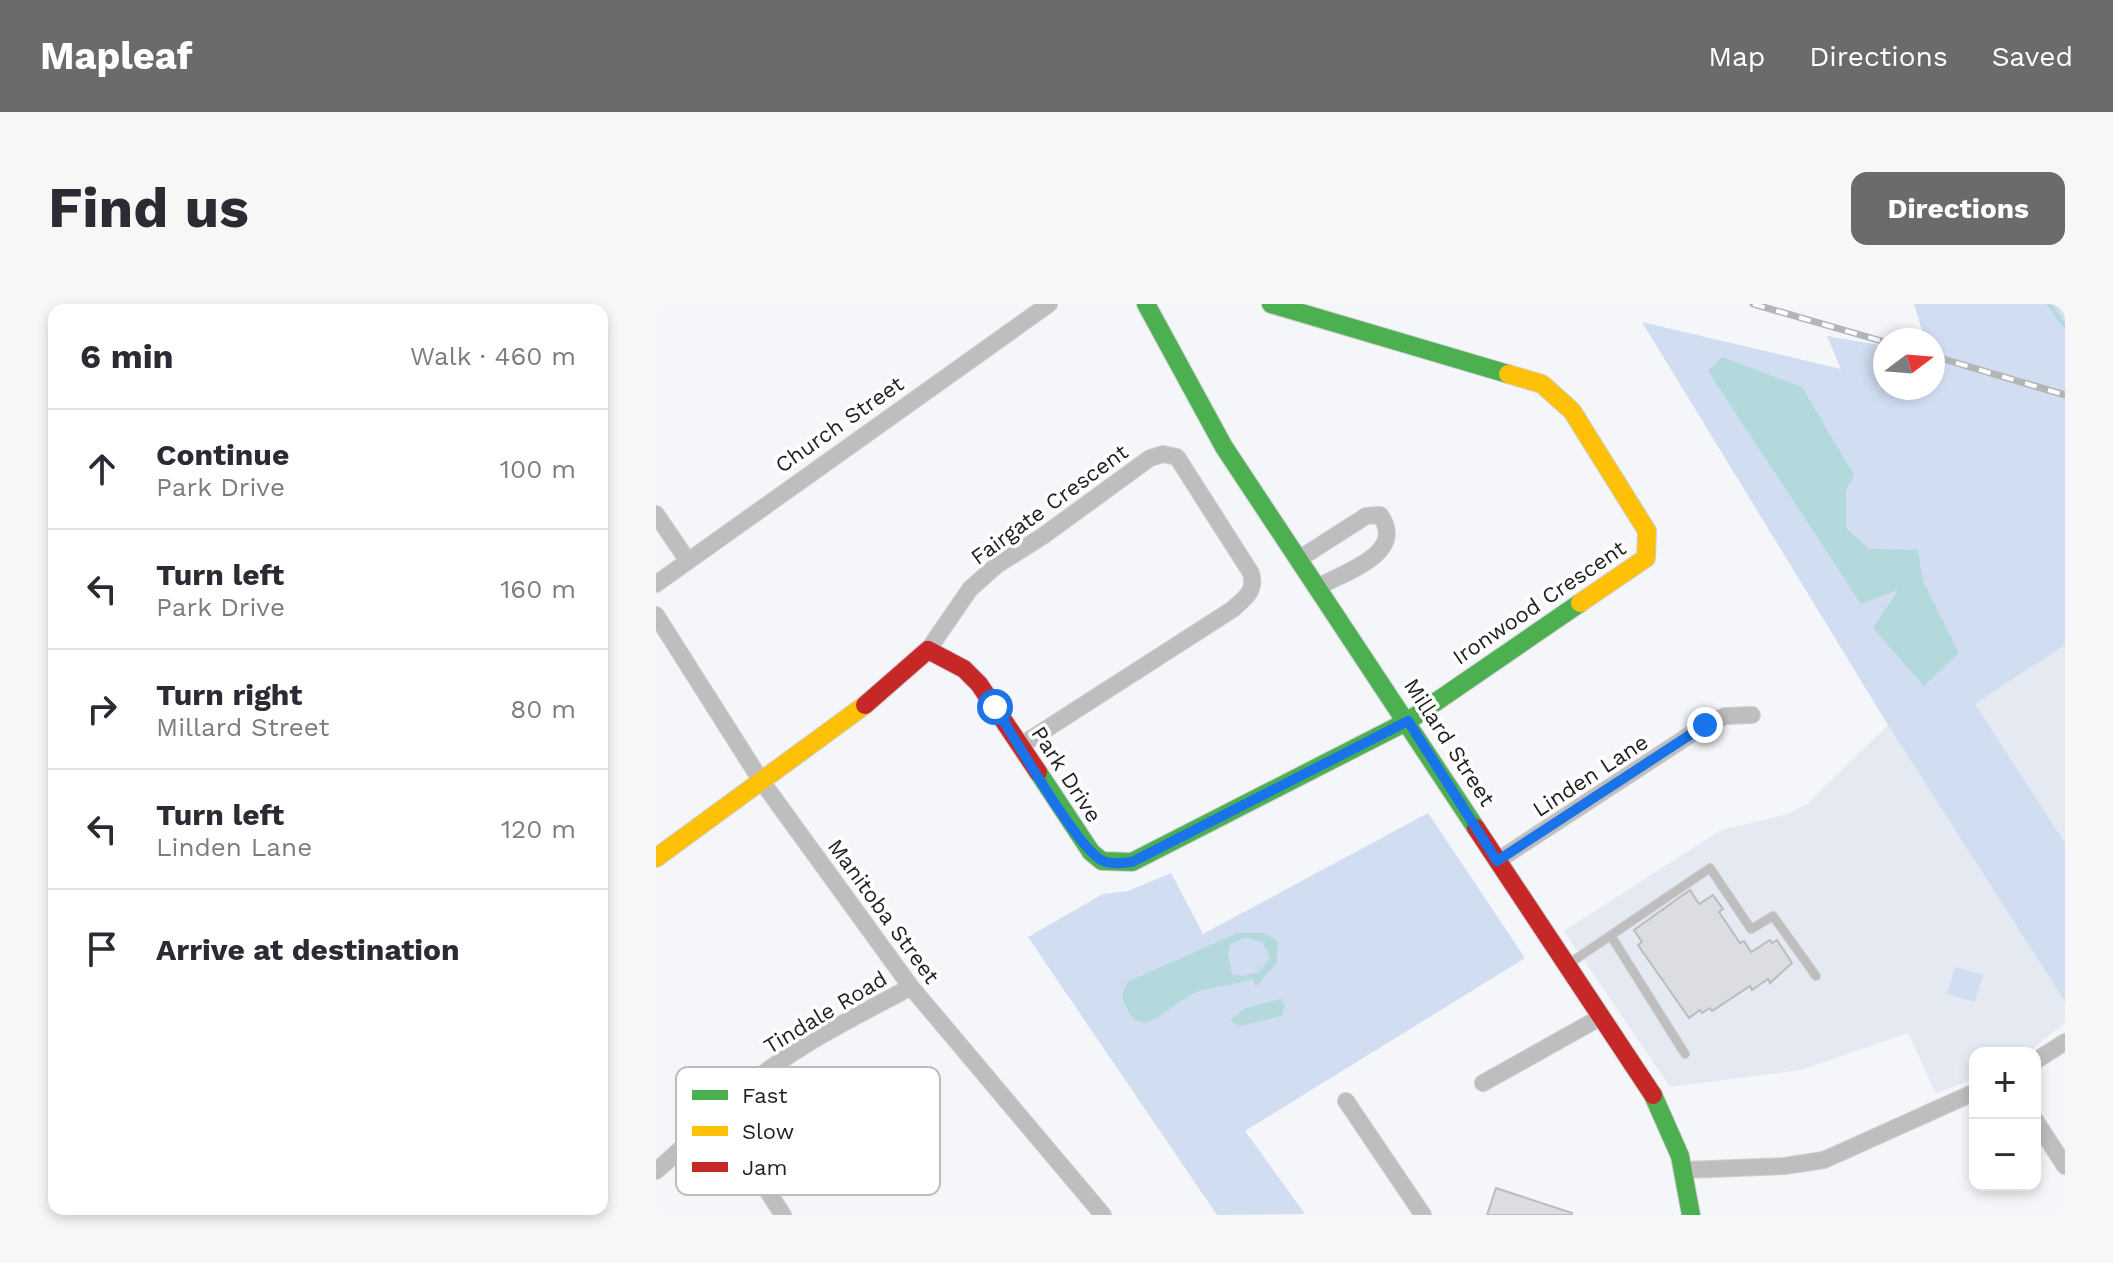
<!DOCTYPE html>
<meta charset="utf-8">
<style>
:root{--surface:#fff;--page:#f7f7f7;--text:#2b2b33;--muted:#7c7c81;--line:#e1e1e2;--accent:#6a6b6d}
body{margin:0;font-family:"Work Sans",sans-serif;background:var(--page);color:var(--text)}
.controls{position:absolute;right:24px;bottom:24px;display:grid;overflow:hidden;border-radius:16px;box-shadow:0 4px 12px #0003}
.controls button{width:72px;height:72px;display:grid;place-items:center;padding:0;border:0;border-bottom:2px solid var(--line);background:var(--surface);color:var(--text);font:40px sans-serif}
.compass{position:absolute;left:1217px;top:24px;width:72px;height:72px;border-radius:50%;background:var(--surface);box-shadow:0 4px 12px #0003;rotate:74deg}
.stop{position:absolute;width:24px;height:24px;margin:-18px;border:6px solid #1a73e8;border-radius:50%;background:#fff}
.stop.end{background:#1a73e8;border-color:#fff;box-shadow:0 2px 8px #0008}
.list{margin:0;padding:0;list-style:none}
h2{display:flex;justify-content:space-between;align-items:center;height:104px;margin:0;padding:0 32px;font-size:34px}
h2 small{font-size:26px;font-weight:400;color:var(--muted)}
.list li{display:grid;grid-template-columns:52px 1fr auto;gap:24px;align-items:center;box-sizing:border-box;height:120px;padding:0 32px;border-top:2px solid var(--line)}
.list b{display:block;font-size:30px;white-space:nowrap}
.list p{margin:0;font-size:26px;white-space:nowrap;color:var(--muted)}
.list em{font-size:26px;font-style:normal;color:var(--muted)}
.icon{flex:none;width:44px;height:44px;fill:none;stroke:currentColor;stroke-width:2;stroke-linecap:round;stroke-linejoin:round}
.map{position:relative;flex:none;width:1409px;height:911px;overflow:hidden;border-radius:16px}
header{display:flex;align-items:center;gap:48px;box-sizing:border-box;height:112px;padding:0 40px;background:var(--accent);color:#fff}
header strong{font-size:38px}
nav{display:flex;gap:44px;margin-inline-start:auto;font-size:28px}
.intro{display:flex;align-items:center;justify-content:space-between;box-sizing:border-box;height:192px;padding:0 48px}
h1{margin:0;font-size:56px}
.button{padding:20px 36px;border-radius:16px;background:var(--accent);color:#fff;font-size:28px;font-weight:700}
main{display:flex;gap:48px;padding:0 48px}
aside{flex:1;background:var(--surface);border-radius:16px;box-shadow:0 4px 12px #0003}
.map>svg:first-child{display:block}
.built{fill:#e5eaf2}
.green{fill:#d1ddf1}
.water{fill:#b4d9dc;fill-rule:evenodd}
.lines{fill:none;stroke-linecap:round;stroke-linejoin:round}
.stream{stroke:#b4d9dc;stroke-width:4}
.building{fill:#dbdde0;stroke:#babcbe;stroke-width:2}
.lane-casing{stroke:#cecfd1;stroke-width:10}
.street-casing{stroke:#cecfd1;stroke-width:18}
.fast-casing{stroke:#cecfd1;stroke-width:20}
.slow-casing{stroke:#cecfd1;stroke-width:20}
.jam-casing{stroke:#cecfd1;stroke-width:20}
.lane{stroke:#bebebe;stroke-width:8}
.street{stroke:#bebebe;stroke-width:16}
.fast{stroke:#4caf50;stroke-width:18}
.slow{stroke:#ffc107;stroke-width:18}
.jam{stroke:#c62828;stroke-width:18}
.rail-casing{stroke:#b3b4b5;stroke-width:7}
.rail{stroke:#fff;stroke-width:4;stroke-dasharray:12;stroke-linecap:butt}
.route{stroke:#1a73e8;stroke-width:10}
.labels{text-anchor:middle;stroke-width:7;stroke-linejoin:round;paint-order:stroke}
.street-label{font-size:22px;fill:#1f2022;stroke:#fff}
.key{fill:#fff;stroke:#bcbcbd;stroke-width:2}
.key-label{font-size:22px;fill:#1f2022}
</style>
<header>
<strong>Mapleaf</strong>
<nav><a>Map</a><a>Directions</a><a>Saved</a></nav>
</header>
<div class="intro"><h1>Find us</h1><a class="button">Directions</a></div>
<main>
<aside>
<h2>6 min<small>Walk · 460 m</small></h2>
<ul class="list">
<li><svg class="icon" aria-label="ahead" viewBox="0 0 24 24"><path d="M12 20V5M6 11l6-6 6 6"/></svg><div><b>Continue</b><p>Park Drive</p></div><em>100 m</em></li>
<li><svg class="icon" aria-label="left" viewBox="0 0 24 24"><path d="M17 20v-9H6M10 6l-5 5 5 5"/></svg><div><b>Turn left</b><p>Park Drive</p></div><em>160 m</em></li>
<li><svg class="icon" aria-label="right" viewBox="0 0 24 24"><path d="M7 20v-9h11M14 6l5 5-5 5"/></svg><div><b>Turn right</b><p>Millard Street</p></div><em>80 m</em></li>
<li><svg class="icon" aria-label="left" viewBox="0 0 24 24"><path d="M17 20v-9H6M10 6l-5 5 5 5"/></svg><div><b>Turn left</b><p>Linden Lane</p></div><em>120 m</em></li>
<li><svg class="icon" aria-label="arrive" viewBox="0 0 24 24"><path d="M6 21V4h12l-3 4 3 4H6"/></svg><div><b>Arrive at destination</b></div></li>
</ul>
</aside>
<div class="map">
<svg width="1409" height="911" viewBox="0 0 1409 911">
<rect width="100%" height="100%" fill="#f4f6f9"/>
<path class="built" d="M1409,341V539L1319,400Z
M1232,421L1409,698V719L1371,749H1319V774L1280,790L1252,729L1145,766L1014,783L908,627L1065,526L1132,510L1151,500Z"/>
<path class="green" d="M1258,0H1409V341L1319,400L1409,539V698L1232,421L986,18L1185,65L1171,32L1229,42V84H1277V36H1269Z
M772,509L869,654L589,827L649,910L561,911L372,633L447,590L472,587L515,569L547,630Z
M1299,663L1327,671L1319,698L1291,690Z"/>
<path class="water" d="M1066,53L1146,83L1198,171L1190,186V224L1213,245L1262,246L1267,277L1303,349L1268,382L1217,324L1242,286L1205,300L1052,67Z
M581,629H609L622,638L620,660L600,682L596,675C578,681 558,682 541,688C511,699 483,748 466,692L471,678ZM589,633L607,639L614,653L603,668L586,672L576,670L572,649L575,640Z
M625,695L629,701L626,712L584,722L576,718L575,715L590,704Z"/>
<g class="lines">
<path class="stream" d="M1393,0L1409,22"/>
</g>
<path class="building" d="M1034,586L1043,600L1057,591L1067,605L1063,608L1084,639L1088,637L1095,648L1114,636L1116,639L1121,636L1136,659L1114,679L1112,675L1096,686L1094,682L1056,707L1054,704L1046,709L1044,706L1033,714L982,641L986,638L978,626Z
M840,884L916,909V911H831Z"/>
<g class="lines">
<g class="lane-casing">
<path id="lane" d="M955,632L1029,750
M911,661L1054,564L1095,625L1117,612L1160,672"/>
</g>
<g class="street-casing">
<path id="street" d="M0,210L32,257
M643,255L710,212L724,211C751,249 691,267 662,283
M0,280L393,0
M0,311L104,475L255,683L447,911
M272,346L314,285L341,261L387,232L494,154L507,150L521,153L595,269C600,287 590,293 577,305L364,442
M841,557L1049,421L1069,412L1096,411
M1379,757L1409,738
M827,779L945,713
M690,797L767,911
M63,811L127,911
M1379,816L1409,862
M1029,866L1128,862L1168,856L1319,788
M0,867C30,842 57,813 86,787C136,743 197,714 255,683"/>
</g>
<g class="fast-casing">
<path id="fast" d="M490,0L568,143L820,524
M615,0L852,70
M382,468L435,548L446,557L476,558L752,417L924,299
M997,791L1024,852L1035,911"/>
</g>
<g class="slow-casing">
<path id="slow" d="M852,70L886,80L916,107L991,227L990,254L924,299
M0,554L209,401"/>
</g>
<g class="jam-casing">
<path id="jam" d="M209,401L272,346L308,365L323,380L382,468
M820,524L997,791"/>
</g>
<use href="#lane" class="lane"/>
<use href="#street" class="street"/>
<use href="#fast" class="fast"/>
<use href="#slow" class="slow"/>
<use href="#jam" class="jam"/>
<g class="rail-casing">
<path id="rail" d="M1097,0L1229,38
M1277,52L1409,91"/>
</g>
<use href="#rail" class="rail"/>
</g>
<g class="lines">
<path class="route" d="M339,403C358,433 420,542 445,556C454,561 466,559 476,558L752,417L841,557L1049,421"/>
</g>
<g class="labels">
<g class="street-label">
<text transform="translate(183 120) rotate(-35)" y="8">Church Street</text>
<text transform="translate(393 200) rotate(-36)" y="8">Fairgate Crescent</text>
<text transform="translate(883 298) rotate(-34)" y="8">Ironwood Crescent</text>
<text transform="translate(794 438) rotate(57)" y="8">Millard Street</text>
<text transform="translate(411 470) rotate(57)" y="8">Park Drive</text>
<text transform="translate(934 471) rotate(-33)" y="8">Linden Lane</text>
<text transform="translate(228 607) rotate(54)" y="8">Manitoba Street</text>
<text transform="translate(169 708) rotate(-31)" y="8">Tindale Road</text>
</g>
</g>
<rect x="20" y="763" width="264" height="128" rx="12" class="key"/>
<rect x="36" y="786" width="36" height="10" fill="#4caf50"/>
<rect x="36" y="822" width="36" height="10" fill="#ffc107"/>
<rect x="36" y="858" width="36" height="10" fill="#c62828"/>
<g class="key-label">
<text x="86" y="799">Fast</text>
<text x="86" y="835">Slow</text>
<text x="86" y="871">Jam</text>
</g>
</svg>
<div class="controls">
<button>+</button>
<button>−</button>
</div>
<svg class="compass" viewBox="-18 -18 36 36"><path d="M0-13l5 13h-10z" fill="#e53935"/><path d="M0 13l5-13h-10z" fill="#7c7c81"/></svg>
<div class="stop" style="left:339px;top:403px"></div>
<div class="stop end" style="left:1049px;top:421px"></div>
</div>
</main>
